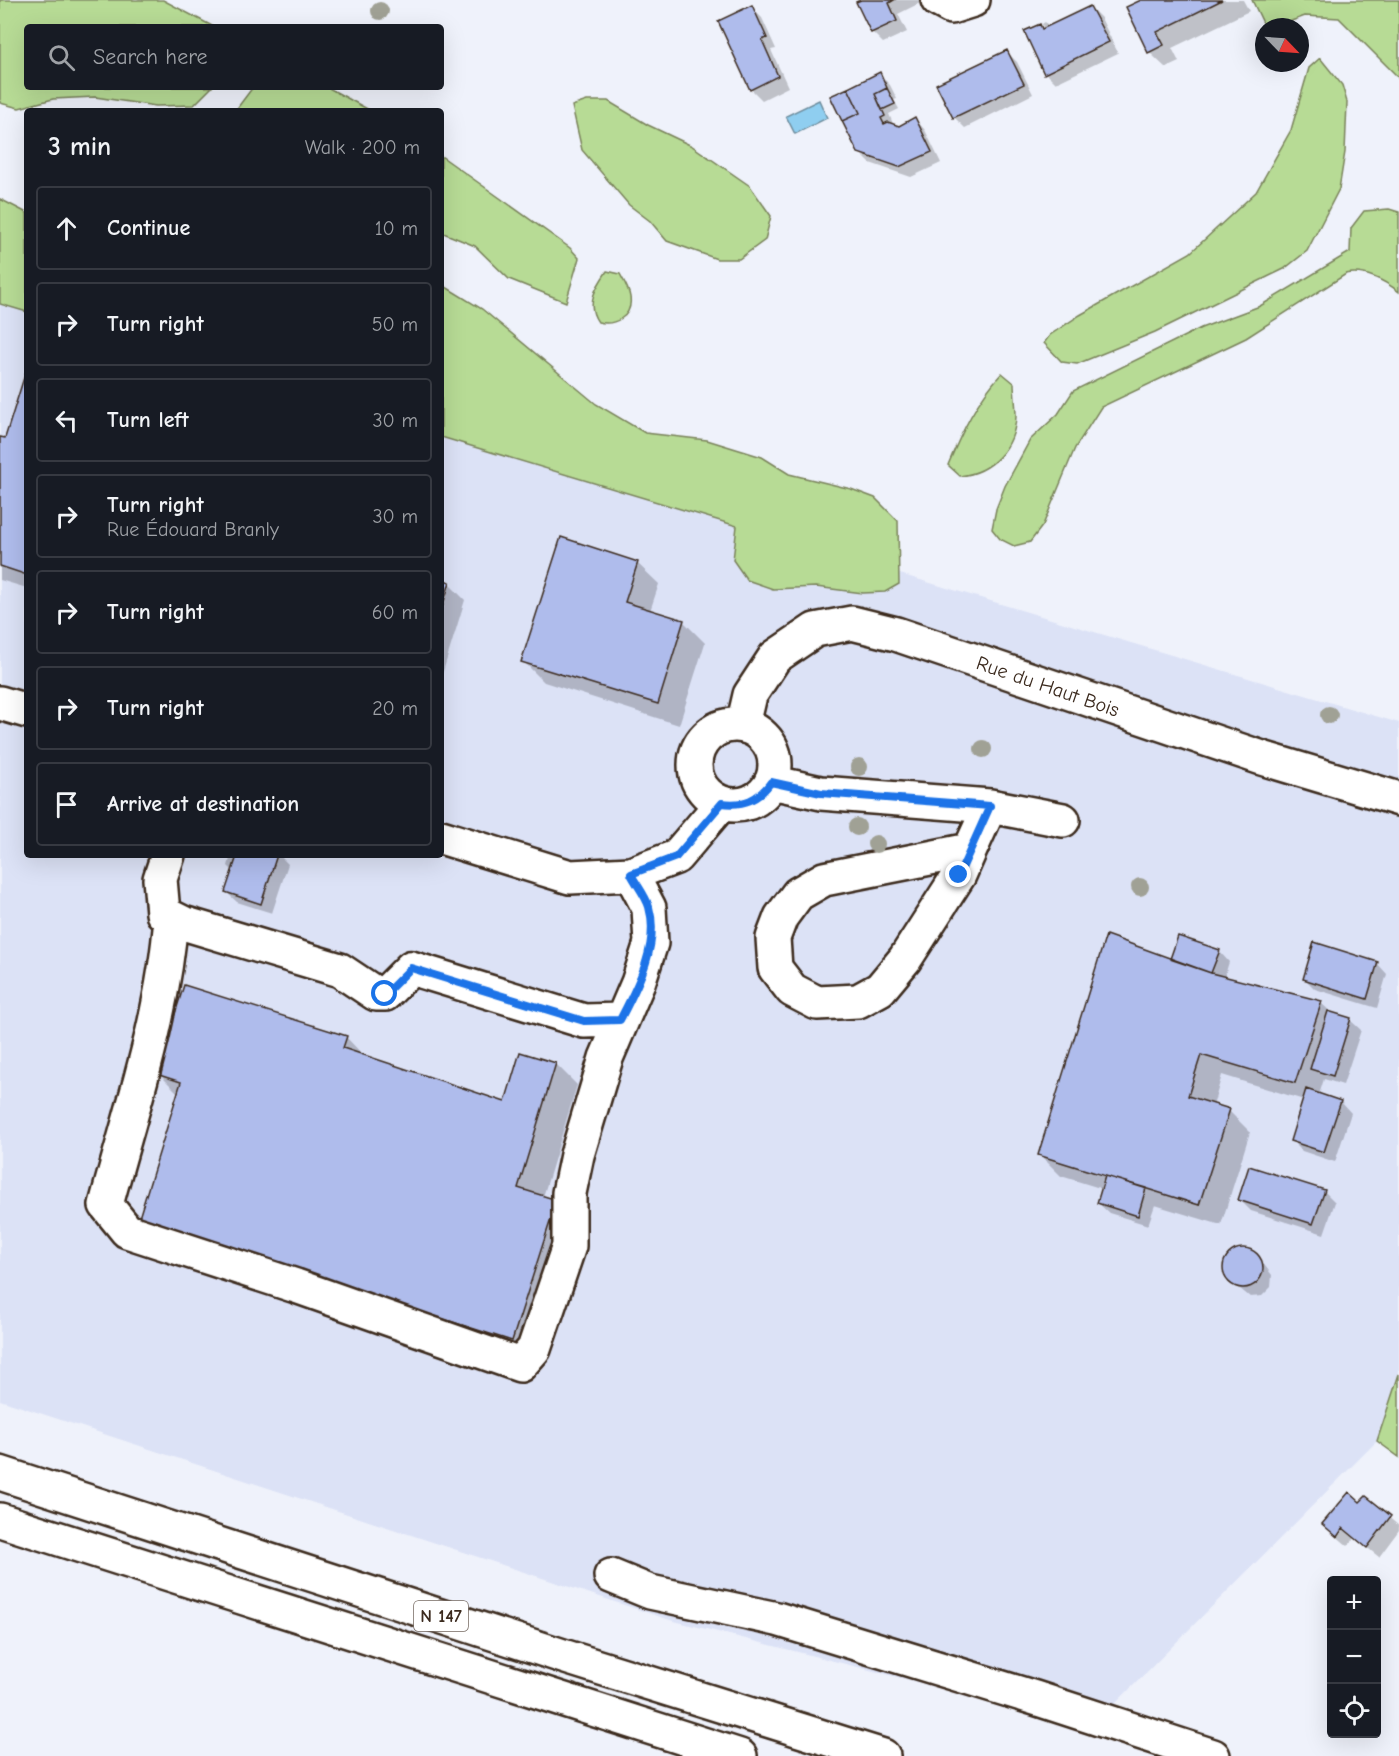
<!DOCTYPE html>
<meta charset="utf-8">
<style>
:root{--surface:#171b24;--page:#242831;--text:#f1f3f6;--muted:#9ea1a6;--line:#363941}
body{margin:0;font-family:"Comic Neue",sans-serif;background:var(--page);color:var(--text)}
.controls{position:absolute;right:18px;bottom:18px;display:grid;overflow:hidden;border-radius:6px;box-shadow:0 6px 24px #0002}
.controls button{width:54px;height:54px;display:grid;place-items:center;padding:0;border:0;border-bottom:2px solid var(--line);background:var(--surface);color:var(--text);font:30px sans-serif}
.compass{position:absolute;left:1255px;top:18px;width:54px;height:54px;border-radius:50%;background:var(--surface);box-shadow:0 6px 24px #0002;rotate:115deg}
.stop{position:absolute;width:18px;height:18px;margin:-14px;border:4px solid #1a73e8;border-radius:50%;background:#fff}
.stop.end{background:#1a73e8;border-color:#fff;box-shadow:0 2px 6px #0008}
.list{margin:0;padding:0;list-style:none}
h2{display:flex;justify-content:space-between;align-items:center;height:78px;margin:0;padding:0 24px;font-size:26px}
h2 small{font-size:20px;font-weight:400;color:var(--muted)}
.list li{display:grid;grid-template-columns:39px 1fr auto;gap:18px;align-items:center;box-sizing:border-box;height:84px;margin:0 12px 12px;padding:0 12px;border:2px solid var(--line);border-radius:6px}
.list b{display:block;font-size:22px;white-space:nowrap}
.list p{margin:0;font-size:20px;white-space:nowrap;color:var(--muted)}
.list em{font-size:20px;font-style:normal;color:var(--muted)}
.icon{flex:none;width:33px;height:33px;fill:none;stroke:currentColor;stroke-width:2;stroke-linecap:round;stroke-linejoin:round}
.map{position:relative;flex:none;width:1399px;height:1756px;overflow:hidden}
.search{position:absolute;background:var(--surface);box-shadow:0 6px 24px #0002;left:24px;top:24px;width:420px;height:66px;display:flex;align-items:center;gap:15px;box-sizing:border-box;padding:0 21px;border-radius:6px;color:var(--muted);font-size:22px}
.panel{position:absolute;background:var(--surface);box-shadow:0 6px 24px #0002;left:24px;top:108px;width:420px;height:750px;border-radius:6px}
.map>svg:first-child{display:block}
.built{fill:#dce2f6}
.green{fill:#b7db95;stroke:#79825a;stroke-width:1.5}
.water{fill:#8fcef0;stroke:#6d8c9c;stroke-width:1.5}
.shadow{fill:#0003}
.building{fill:#afbcec;stroke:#3b2a1e;stroke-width:1.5}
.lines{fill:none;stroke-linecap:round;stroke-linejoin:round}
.minor-casing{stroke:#3b2a1e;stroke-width:38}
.highway-casing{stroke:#3b2a1e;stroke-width:38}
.minor{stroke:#fff;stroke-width:33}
.highway{stroke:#fff;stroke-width:33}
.tree{fill:#a0a195}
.route{stroke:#1a73e8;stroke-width:8}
.labels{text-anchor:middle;stroke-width:4.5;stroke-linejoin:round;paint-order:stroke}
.shield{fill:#fff;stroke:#766a62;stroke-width:1.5}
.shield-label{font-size:18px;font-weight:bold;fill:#3b2a1e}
.street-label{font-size:20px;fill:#3b2a1e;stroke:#fff}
</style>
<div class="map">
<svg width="1399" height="1756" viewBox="0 0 1399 1756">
<rect width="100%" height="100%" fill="#eff2fb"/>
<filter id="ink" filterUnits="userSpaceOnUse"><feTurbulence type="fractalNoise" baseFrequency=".0167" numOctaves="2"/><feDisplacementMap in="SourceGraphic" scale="12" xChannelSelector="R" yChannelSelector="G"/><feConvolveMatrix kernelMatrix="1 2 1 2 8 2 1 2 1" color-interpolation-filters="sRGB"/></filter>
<g filter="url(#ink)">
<path class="built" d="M0,304L27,312V855H441V437L1399,723V1374L1377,1441L1093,1726L670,1620L0,1400Z"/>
<path class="green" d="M0,0H163L214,27H27V87H212L194,105L156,106L95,97L53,99L19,108L0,103Z
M1252,0H1399V78L1339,18L1305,16L1275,27H1265Z
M1320,58L1342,85L1347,102L1345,152L1339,189L1307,251L1284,269L1155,332L1077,364L1062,362L1044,343L1050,335L1080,315L1190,253L1256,192L1291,130L1309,68Z
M253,87H327L371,111H235Z
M587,101H608L648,125L692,146L750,186L771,216L765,240L739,259H717L667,241L650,221L629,205L582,150L572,106Z
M441,156L570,248L579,258L566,302L509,279L475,246L441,232Z
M0,199L27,213V312L0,304Z
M1389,209L1399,212V292C1384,280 1364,270 1346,274L1246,338L1101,407L1075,448L1043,525L1030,542L1014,546L1000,539L992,529L996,509L1005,486L1030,440L1058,414L1073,391L1201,328L1260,306L1350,252L1351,228L1364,211Z
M607,271L620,274C624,281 629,289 630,297C633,317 614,326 598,322C585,304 596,287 607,271Z
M441,284L482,309L596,404L645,433L707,440L762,457L789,474L851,489L875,498L898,521L899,584L885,592L863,593L816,587L773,589L747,580L733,560L737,526L441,437Z
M1002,373L1014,383C1014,394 1016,405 1016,416C1015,448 991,473 960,476L948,465C962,431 977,400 1002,373Z
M1399,1374V1457L1377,1441Z"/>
<path class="water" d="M819,100L827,118L795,134L786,116Z"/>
<path class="shadow" d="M857,0H921L922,2L898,14L907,32L883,43L872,32Z
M1143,0H1243L1249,11L1172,48L1179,62L1166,68L1149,52Z
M751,7L762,18L776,49L771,50L788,87L762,100L751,89Z
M1090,7L1101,18L1118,53L1056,83L1046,73L1039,26L1044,30L1042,24L1045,22L1050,27Z
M1007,52L1017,62L1033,94L965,128L954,117Z
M879,74L890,85L897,99L894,100L899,109L889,114L894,126L899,127L915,119L925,130L941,163L911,177L870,163L859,152Z
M27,373V588L0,580V438L6,440Z
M637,563L659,584L650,611L683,621L705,643L679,725L544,682L523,661Z
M441,581L449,584L465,600L441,678Z
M231,855H279L288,864L272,913L237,902L226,892L233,871L228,866Z
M1219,951L1229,962L1224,978L1321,1003L1333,1014L1350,1020L1361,1030L1343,1085L1324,1079L1319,1095L1341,1102L1351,1113L1335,1162L1302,1151L1291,1140L1304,1100L1222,1075L1213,1106L1229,1111L1250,1132L1221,1225L1155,1205L1148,1225L1109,1213L1098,1203L1103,1189L1061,1176L1040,1155L1171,960Z
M1377,963L1387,974L1377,1008L1315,989L1304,978Z
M346,1037L366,1058L506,1103L556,1064L577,1085L543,1197L577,1222L533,1361L161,1242L179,1094L158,1073Z
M1324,1191L1335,1202L1324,1234L1251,1211L1240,1200Z
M1238,1250L1255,1253L1272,1275L1271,1287L1262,1296L1250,1297L1228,1279L1225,1262Z
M1366,1498L1399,1526V1530L1379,1557L1355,1538L1348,1546L1335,1535Z"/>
<path class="building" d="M861,0H894L889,3L897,21L871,33L856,2Z
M1141,0H1222L1157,32L1164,45L1148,53L1126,7Z
M752,5L767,38L762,40L778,76L750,90L718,21Z
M1090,6L1109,42L1044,74L1024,31L1040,24L1042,29Z
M1007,50L1024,84L953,118L936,84Z
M880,72L887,88L875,94L885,116L881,118L884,124L888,122L899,126L915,117L932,152L899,167L858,153L842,121L860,113L848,88Z
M848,88L860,113L842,121L830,96Z
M887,88L895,104L882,110L875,94Z
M27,368V575L0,566V437L5,438Z
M561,537L638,562L625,602L684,620L658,704L521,662Z
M441,579L450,582L441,611Z
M233,855H277L261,904L225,892L237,856Z
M1106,935L1211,973L1322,1001L1295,1083L1201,1055L1188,1096L1230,1109L1199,1205L1038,1155Z
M1178,936L1220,950L1211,973L1170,959Z
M1314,942L1378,962L1367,999L1303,979Z
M184,985L347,1036L343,1048L505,1102L520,1052L556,1063L518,1188L557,1200L512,1341L138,1221L181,1082L156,1074Z
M1328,1011L1351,1018L1333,1076L1310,1069Z
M1306,1089L1341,1101L1324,1152L1290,1141Z
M1249,1166L1325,1190L1313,1224L1238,1200Z
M1105,1176L1146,1188L1138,1216L1097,1203Z
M1223 1268a20 20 0 1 1 40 0a20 20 0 1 1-40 0Z
M1349,1492L1360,1502L1366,1496L1391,1516L1367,1548L1343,1528L1337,1537L1322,1524Z"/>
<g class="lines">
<g class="minor-casing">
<path id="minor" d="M938,0L951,7L973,0
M0,703L27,711
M743,725L750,695L775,657L815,630L852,623L896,634L1262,758L1399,799
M695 765a40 40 0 1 1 80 0a40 40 0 1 1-80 0Z
M771,782L821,793L990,806L1063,820
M441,837L570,877L631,874L676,857L722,803
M970,850L824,879L798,894L781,917L773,938L775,968L792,990L817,1003L858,1001L880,989L905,959L959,875L970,850L990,806
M168,855L160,879L163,913L183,923L340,970L376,994H385L411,968L584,1021L620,1020
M171,917C164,1015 131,1111 106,1205L127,1231L296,1286L520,1365L534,1349L569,1246V1193L577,1155L606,1058L638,983L651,943L649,908L631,874
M611,1576L650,1592L777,1619L1035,1698L1213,1756"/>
</g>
<g class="highway-casing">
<path id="highway" d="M0,1473L566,1657L883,1756
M0,1520L740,1756"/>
</g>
<use href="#minor" class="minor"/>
<use href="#highway" class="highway"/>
</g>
<g class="tree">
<circle cx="380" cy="11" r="9"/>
<circle cx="1329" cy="715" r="9"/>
<circle cx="983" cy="749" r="9"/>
<circle cx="859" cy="767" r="9"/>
<circle cx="857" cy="827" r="9"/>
<circle cx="876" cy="844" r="9"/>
<circle cx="1140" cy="887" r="9"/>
</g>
</g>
<g class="lines" filter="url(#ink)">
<path class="route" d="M385,994L411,968L584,1021L620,1020C637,987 660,945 649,907C646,896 636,884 631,874L676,857L722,803C744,806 758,800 771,782L821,793L990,806L959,875"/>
</g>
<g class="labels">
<rect class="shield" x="414" y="1601" width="54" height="30" rx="4.5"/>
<g class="shield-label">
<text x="441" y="1622">N 147</text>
</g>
<g class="street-label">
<text transform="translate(1048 686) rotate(19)" y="7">Rue du Haut Bois</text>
</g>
</g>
</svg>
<div class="controls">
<button>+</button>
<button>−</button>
<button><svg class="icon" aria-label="locate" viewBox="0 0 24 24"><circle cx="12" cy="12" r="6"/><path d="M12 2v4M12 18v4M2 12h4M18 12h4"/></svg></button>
</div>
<svg class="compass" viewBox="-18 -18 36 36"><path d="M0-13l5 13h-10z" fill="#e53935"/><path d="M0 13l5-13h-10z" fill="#9ea1a6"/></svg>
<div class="stop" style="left:385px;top:994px"></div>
<div class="stop end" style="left:959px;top:875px"></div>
<div class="search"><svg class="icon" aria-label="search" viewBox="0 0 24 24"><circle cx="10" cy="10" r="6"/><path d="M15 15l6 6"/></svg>Search here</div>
<section class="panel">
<h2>3 min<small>Walk · 200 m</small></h2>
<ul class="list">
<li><svg class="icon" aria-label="ahead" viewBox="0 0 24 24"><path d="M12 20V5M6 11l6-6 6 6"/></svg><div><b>Continue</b></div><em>10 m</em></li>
<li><svg class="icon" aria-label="right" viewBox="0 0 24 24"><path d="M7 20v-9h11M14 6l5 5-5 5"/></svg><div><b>Turn right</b></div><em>50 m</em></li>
<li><svg class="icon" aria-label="left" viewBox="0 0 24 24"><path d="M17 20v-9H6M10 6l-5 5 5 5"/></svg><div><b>Turn left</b></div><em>30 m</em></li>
<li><svg class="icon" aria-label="right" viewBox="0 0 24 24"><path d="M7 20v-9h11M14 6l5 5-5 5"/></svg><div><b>Turn right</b><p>Rue Édouard Branly</p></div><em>30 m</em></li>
<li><svg class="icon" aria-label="right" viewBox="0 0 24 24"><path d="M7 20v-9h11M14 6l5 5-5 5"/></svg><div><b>Turn right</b></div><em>60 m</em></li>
<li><svg class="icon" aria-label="right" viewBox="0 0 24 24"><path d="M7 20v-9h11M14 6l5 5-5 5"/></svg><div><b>Turn right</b></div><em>20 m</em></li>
<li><svg class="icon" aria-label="arrive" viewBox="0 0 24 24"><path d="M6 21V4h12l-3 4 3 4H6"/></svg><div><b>Arrive at destination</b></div></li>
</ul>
</section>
</div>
